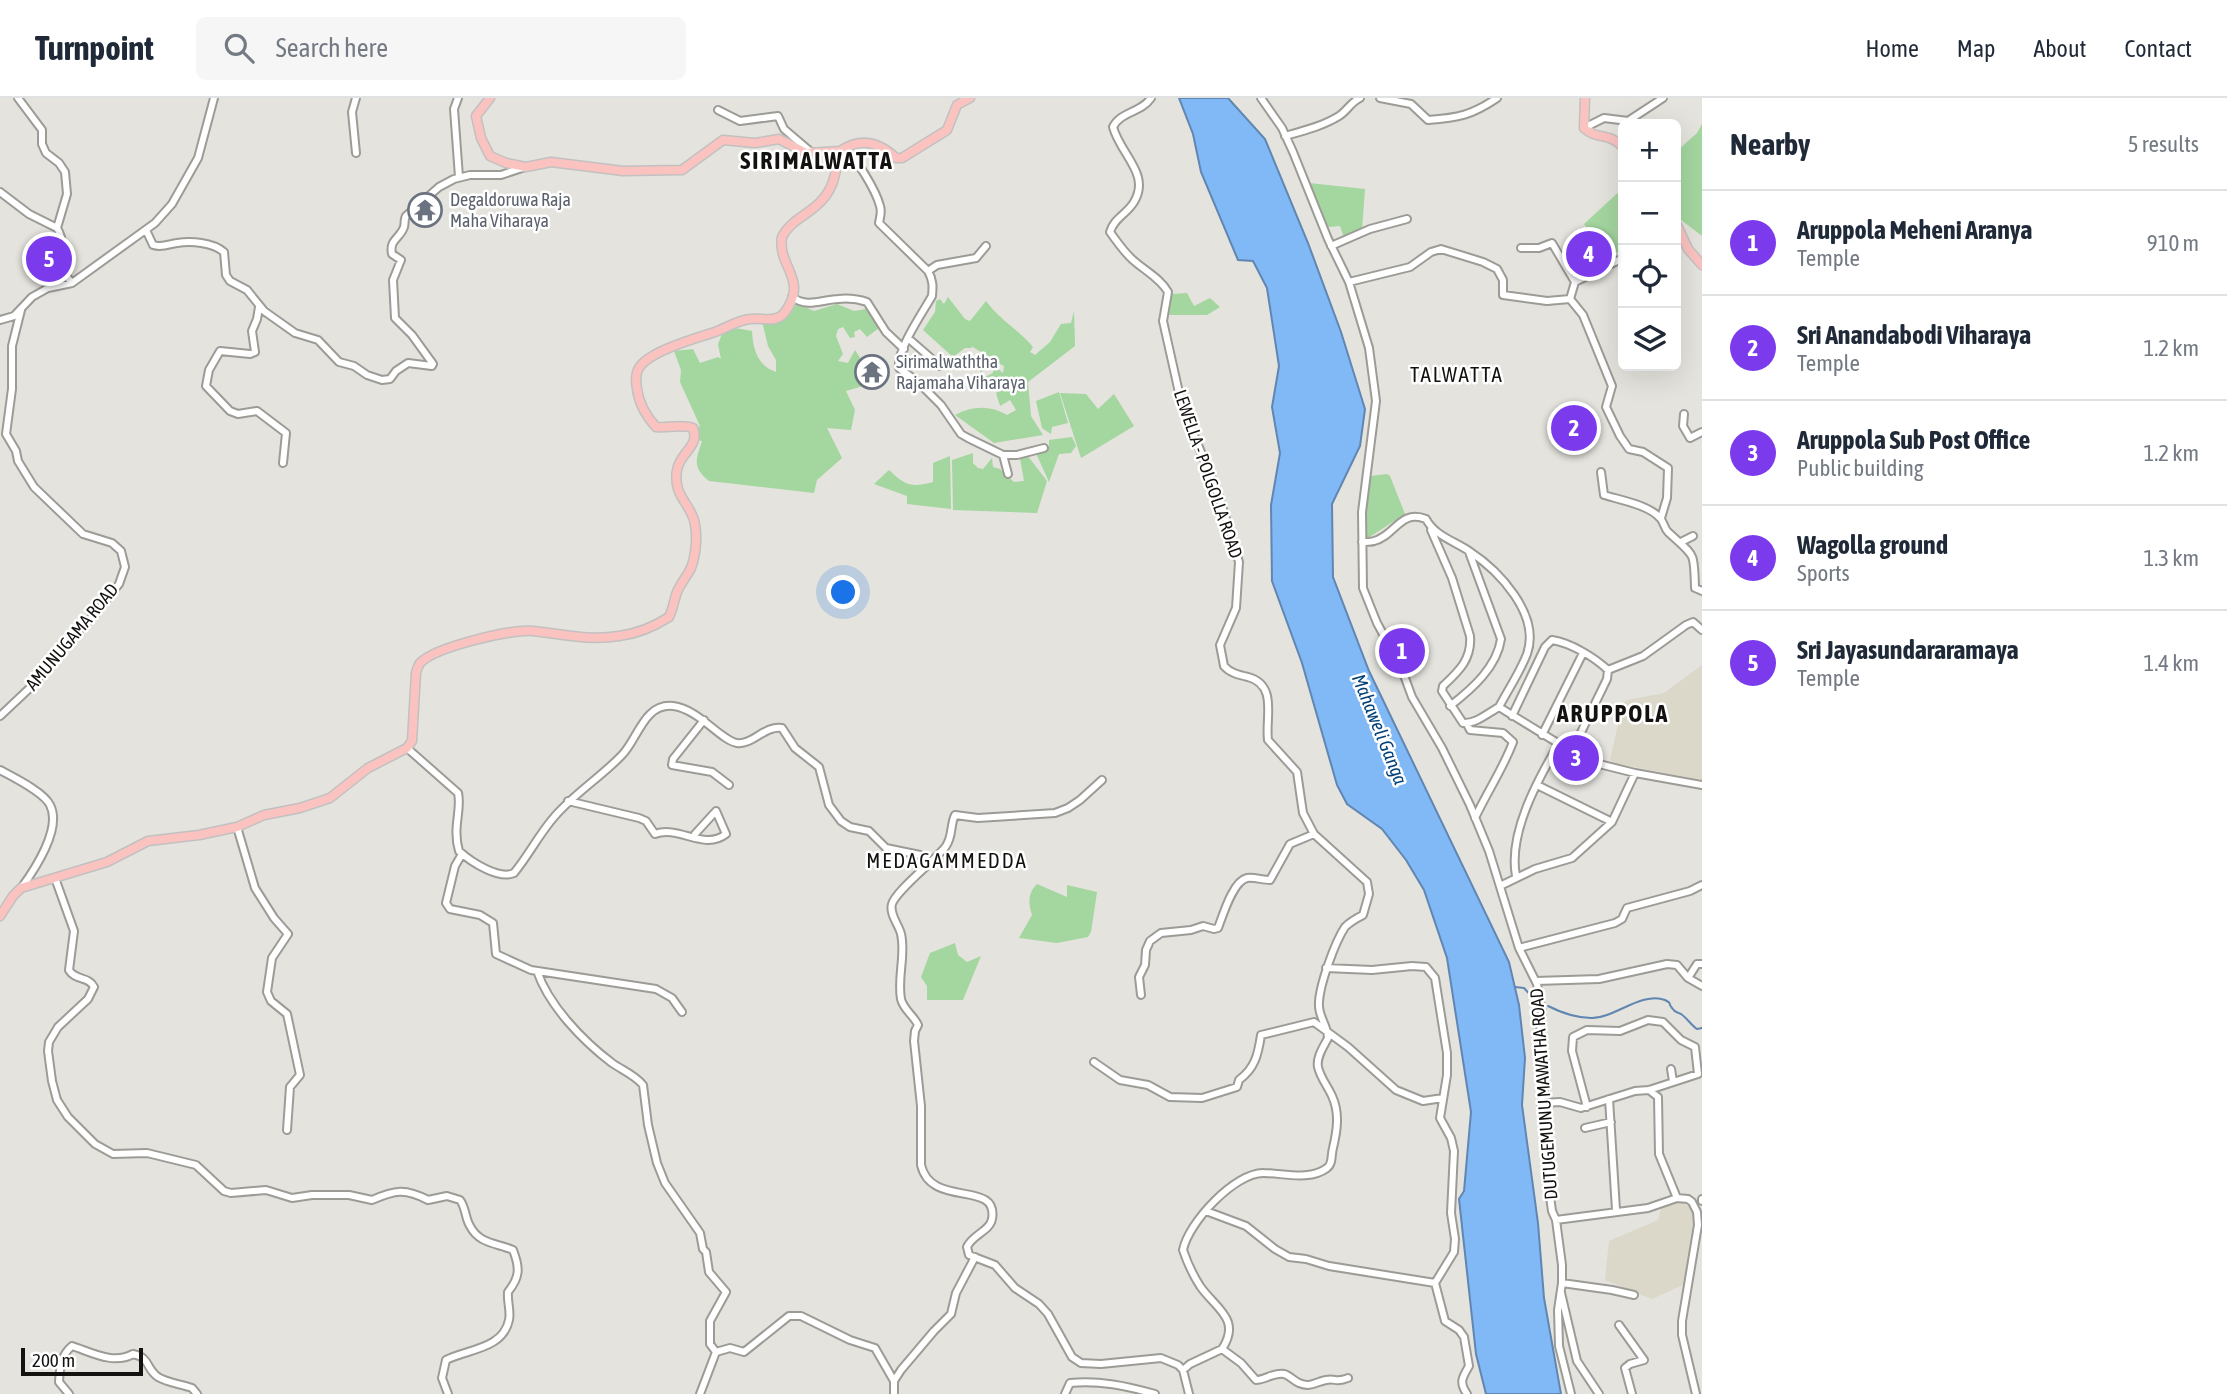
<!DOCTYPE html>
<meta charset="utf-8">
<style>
:root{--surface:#fff;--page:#f6f6f7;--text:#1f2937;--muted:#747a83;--line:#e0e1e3;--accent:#7c3aed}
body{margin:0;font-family:"Asap Condensed",sans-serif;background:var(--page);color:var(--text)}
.controls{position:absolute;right:21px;top:21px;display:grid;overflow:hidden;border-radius:10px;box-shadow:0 7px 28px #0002}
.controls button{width:63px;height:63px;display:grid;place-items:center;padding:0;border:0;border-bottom:2px solid var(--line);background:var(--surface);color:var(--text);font:35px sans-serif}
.scale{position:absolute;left:21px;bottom:18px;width:122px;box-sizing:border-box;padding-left:7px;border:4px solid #131210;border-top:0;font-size:19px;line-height:24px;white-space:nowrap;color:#131210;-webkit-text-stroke:5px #fff;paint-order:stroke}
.you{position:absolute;left:844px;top:495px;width:24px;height:24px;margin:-18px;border:5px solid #fff;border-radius:50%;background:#1a73e8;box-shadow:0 0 0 10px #1a73e833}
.badge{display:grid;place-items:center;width:46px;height:46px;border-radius:50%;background:var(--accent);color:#fff;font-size:23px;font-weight:700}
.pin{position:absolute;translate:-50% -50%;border:4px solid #fff;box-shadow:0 2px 7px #0006}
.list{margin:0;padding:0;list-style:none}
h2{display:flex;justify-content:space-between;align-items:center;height:91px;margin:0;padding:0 28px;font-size:30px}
h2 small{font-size:23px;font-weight:400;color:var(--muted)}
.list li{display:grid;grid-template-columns:46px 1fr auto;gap:21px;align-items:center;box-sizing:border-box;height:105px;padding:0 28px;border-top:2px solid var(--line)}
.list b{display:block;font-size:26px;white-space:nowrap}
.list p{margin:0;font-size:23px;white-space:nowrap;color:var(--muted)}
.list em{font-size:23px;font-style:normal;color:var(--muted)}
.icon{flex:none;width:38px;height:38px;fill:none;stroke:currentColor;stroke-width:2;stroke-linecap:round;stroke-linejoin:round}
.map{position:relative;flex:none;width:1702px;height:1296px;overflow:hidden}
header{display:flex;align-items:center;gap:42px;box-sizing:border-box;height:98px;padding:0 35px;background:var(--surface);border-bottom:2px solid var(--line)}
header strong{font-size:33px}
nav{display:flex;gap:38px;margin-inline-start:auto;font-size:24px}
.search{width:490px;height:63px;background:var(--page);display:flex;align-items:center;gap:18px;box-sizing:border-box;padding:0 24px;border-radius:10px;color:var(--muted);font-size:26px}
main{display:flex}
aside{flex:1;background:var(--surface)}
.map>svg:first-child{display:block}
.built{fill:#dbd8ca}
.green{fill:#a4d69f}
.water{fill:#81b8f6;stroke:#6086b1;stroke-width:2}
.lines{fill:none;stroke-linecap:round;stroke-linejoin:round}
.stream{stroke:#6086b1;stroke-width:2}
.minor-casing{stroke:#9d9b96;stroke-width:10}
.major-casing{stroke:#c2c1c1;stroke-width:11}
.minor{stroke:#fff;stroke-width:6}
.major{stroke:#fbc3c0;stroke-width:8}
.labels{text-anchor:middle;stroke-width:5;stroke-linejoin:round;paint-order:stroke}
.worship-label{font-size:18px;fill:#5b616d;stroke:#fff;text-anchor:start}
.street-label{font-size:18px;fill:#131210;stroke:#fff}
.water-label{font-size:19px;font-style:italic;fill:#034178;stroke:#fff}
.quarter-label{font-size:21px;letter-spacing:2px;fill:#131210;stroke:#fff}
.district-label{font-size:24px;font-weight:bold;letter-spacing:2px;fill:#131210;stroke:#fff}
</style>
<header>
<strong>Turnpoint</strong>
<div class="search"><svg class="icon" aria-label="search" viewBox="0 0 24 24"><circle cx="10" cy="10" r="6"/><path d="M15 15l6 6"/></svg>Search here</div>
<nav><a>Home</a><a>Map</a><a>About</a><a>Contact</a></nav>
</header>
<main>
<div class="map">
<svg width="1702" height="1296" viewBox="0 0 1702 1296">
<rect width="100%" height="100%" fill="#e4e3dd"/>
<path class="built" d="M1702,567V682L1614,665L1610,662L1623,605L1627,602L1664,595Z
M1678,1102L1693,1111L1696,1126L1685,1186L1652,1201L1605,1182L1609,1143L1658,1122L1661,1110Z"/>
<path class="green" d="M1702,26V138L1676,118V54L1697,35Z
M1309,85L1365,91L1362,132L1344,140L1340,128L1328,129Z
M1623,90V154L1622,156L1602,149L1584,126Z
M1588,141L1599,150L1609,165L1580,178L1575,162L1574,149Z
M1187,195L1194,208L1210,200L1220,209L1207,217H1169L1172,196Z
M948,199L965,221L970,223L986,203C1000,222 1019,232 1033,249L1030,254L1035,257L1050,244L1061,226L1071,225L1074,213L1075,248L1028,284L1031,318L1043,337L994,345L955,317C972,308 990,307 1007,317L1016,312L1010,302L1000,308L996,295L1003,290L1002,285L985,279L993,275V272L998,271L1003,275L1004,268L998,265L981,274L977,270L988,258L971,248L972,250H965L953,259L923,232L935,214L936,203L940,201L944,206Z
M794,204L814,213L837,206L854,213L866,211L879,230L867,239L860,231L854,234L855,239L850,240L843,229L838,231L836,238L843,256L838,263L848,265L855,252L868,272L863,288L846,293L855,312L851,332L827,330L842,360L817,382L814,395L709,383C692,369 696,362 702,343L694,341L693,335L700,328L680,284L681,272L674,253L693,251L700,265L718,259L721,261L718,246L722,236L735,230L752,233C753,252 758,268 776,274V262L768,248L762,223H780Z
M1059,294L1068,325L1052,329L1051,336L1042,330L1036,303Z
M1060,295L1086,296L1098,311L1114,296L1134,328L1081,360Z
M1072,339L1076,348L1071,355L1059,356L1049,384L1035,353L1049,351V342Z
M1024,353L1047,383L1037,415L953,412L952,362L973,355V365L978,370L983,371L992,360L993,369L1000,371L1014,384L1024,383L1019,355Z
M950,358L951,411L907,406V398L874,386L889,372C905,387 910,390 933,384V365Z
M1387,376L1390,378L1405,416L1368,440L1364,439L1370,380L1371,378Z
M1037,786L1067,799V787L1097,794L1091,834L1088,839L1057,845L1019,840L1032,817C1028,805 1028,795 1037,786Z
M955,845L958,857L967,864L981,858L963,902H927V888L921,879L930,855Z"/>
<path class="water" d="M1179,0H1228L1265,41L1308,145L1341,234L1365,311L1360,348L1332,406L1333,479L1369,573L1509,864L1519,907L1525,960L1522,1007L1538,1125L1544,1200L1561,1296H1486L1476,1256L1459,1101L1464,1093L1471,1014L1447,860L1424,792L1406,762L1382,731L1347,706L1337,687L1302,565L1272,483L1271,407L1280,355L1272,309L1279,268L1267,190L1253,163L1238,162L1201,74L1193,36Z"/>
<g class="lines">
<path class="stream" d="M1515,889L1524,890L1533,900
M1548,908C1560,914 1577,920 1591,920C1613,921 1642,893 1665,902C1673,906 1667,904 1672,910C1675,915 1677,914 1681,916C1687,920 1691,927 1697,931L1702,930"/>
<g class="minor-casing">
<path id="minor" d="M18,0L42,32V46L46,55L59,65L65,74L67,96L57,130C65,143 62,155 58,168L72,185
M458,0L454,11L459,79
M1151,0C1141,15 1121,13 1113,29C1120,56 1151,76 1134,104C1127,116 1114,120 1110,134C1117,144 1124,154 1133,162C1144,172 1160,180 1168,194L1163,223L1182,308L1219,398L1239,464L1236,510L1220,547L1224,568C1230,575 1239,577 1248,579C1278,587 1265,620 1268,642L1297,674L1303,715L1314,736L1367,784L1369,796L1363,817C1357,820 1350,824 1345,829C1335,844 1318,890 1319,908C1319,919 1328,929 1328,940C1324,948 1316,959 1318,969C1320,979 1328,989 1332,998C1340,1015 1337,1033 1333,1050C1331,1056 1333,1066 1327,1070C1310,1083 1283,1075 1264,1075C1235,1074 1188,1125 1183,1152C1187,1164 1193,1177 1200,1188C1215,1210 1242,1221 1222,1251L1190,1266L1183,1272
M1261,0L1282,30L1293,54L1328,141L1349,184L1369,250L1376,303L1362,414L1363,490L1377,525L1401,569L1412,599L1442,650L1470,707L1489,753L1519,850L1537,886L1542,914L1538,959L1544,994L1541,1009L1545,1027L1547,1076L1552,1113L1556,1122L1562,1167V1185L1558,1212L1559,1248L1571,1296
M1380,0L1411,6L1428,22C1458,20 1472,17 1497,0
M718,12L740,23L778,18L784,31L811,54
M1584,30L1604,20L1628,23L1663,0
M1285,38C1303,33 1323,28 1339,18C1347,13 1351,4 1360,0
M843,51C856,58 876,93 880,108C882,114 880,119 879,125L928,173C933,182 933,188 932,198C923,214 896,253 899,270L919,285L941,307L961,336L968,340L1003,357H1017L1044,350
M356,55L352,14L356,0
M0,94L29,116L57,130
M146,132L153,147C162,150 169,146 177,145C191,143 212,144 224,154L226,177L230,183L247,192L264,213L295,235L318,242L339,264L354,268L367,277L382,282L390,281L396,273L408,265L432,268L433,266L412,237L395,220L393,182L401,162L392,156C389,141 400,141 404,129C405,126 404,121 406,118L439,89L454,81L470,77H501L525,69
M1331,148L1370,131L1407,121
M1521,150H1539L1552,145L1575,184
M928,173L937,167L976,160L986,148
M1349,184L1410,169L1431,154L1441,151L1483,164L1497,171L1503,182V197L1547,203L1570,201L1575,184L1623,160
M792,199C808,210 820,202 838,201C848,200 858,201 867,204L886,234L904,251
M1570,201L1583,217L1612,288L1606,309L1620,338L1629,351L1643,354L1668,370L1667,400L1661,420
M259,209L257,221L252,233L255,254L250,256L220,253L209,272L206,288L230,313L238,316L257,313L286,335L283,365
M0,222L14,218L32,199L48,190L72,185L155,125L172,106L198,60L214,0
M909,241L940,268
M1684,316L1683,328L1690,340L1702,334
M1003,357L1008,376
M1601,374L1604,397C1620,402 1649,407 1660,420C1664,424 1664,430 1668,434C1695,459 1694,452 1695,490L1702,493
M1431,432L1452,480L1470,538C1472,561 1459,573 1443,588L1442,593L1463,625C1476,626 1488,615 1499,609
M1362,444C1363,444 1374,444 1374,443C1395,438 1400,411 1426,421C1434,437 1454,443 1469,453C1498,472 1541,516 1527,556C1520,574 1508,592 1499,609
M1681,444L1693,438
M1608,572L1643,558L1686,527L1693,524L1702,532
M1450,608C1472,591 1497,569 1501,541L1469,454
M1499,609L1587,663L1635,675L1702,687
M0,618L33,587L64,547L95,516L119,486L125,469L121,453L112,445L83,436L34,389L18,363L16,353L6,336L12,291V248L21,212
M1512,618L1545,549L1552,542C1571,545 1594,559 1608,572L1607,581L1571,655
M704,622L673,661L672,667L712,674L729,687
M1467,626L1470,632L1503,635L1513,644C1503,671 1487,694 1475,720
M1542,637L1583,555
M407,650L458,695C462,712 452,729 459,753C471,764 499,782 514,775C529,757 539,736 555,718C575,695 601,679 622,657C638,641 644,605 673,608C699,611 720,642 737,645C753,647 765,627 782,630L795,650L819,669L829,707L841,723L850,729L869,733L886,750L920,757L927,764
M0,672C13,679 44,694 50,707C62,730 35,771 22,789
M1102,682L1080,702L1068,710L1055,715L978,720L955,717C950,727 953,738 946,748C936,762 896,792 892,806C889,816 899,827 901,836C906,857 897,879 901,901C903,911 914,918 918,927L915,933L914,943L921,1008V1067C931,1111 999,1081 992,1121C990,1133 972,1137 967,1149L969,1157L995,1167L1015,1190L1039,1206L1048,1216L1072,1259L1081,1265L1101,1266L1161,1260L1178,1267L1183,1272
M1537,687L1612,724
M568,703L639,720L646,723L655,736C679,727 704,753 726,736L716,713L695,736
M237,729L255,790L274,820L288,836L272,860L267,894L271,903L287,916L300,977L290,989L287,1032
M462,756L455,768L446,805L450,811L480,817L493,825L496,856L531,872L656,891L672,900L682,914
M1516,778C1508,736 1537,683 1558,647
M55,780L74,833L69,872C75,883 89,878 94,889L88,901L58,929L49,944L48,953L52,983L57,1002L68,1019L95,1046L113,1056L147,1055L196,1067L224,1093L231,1095L266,1092L292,1100L312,1097H349L372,1102C395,1092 405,1090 428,1102L447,1098L460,1102C466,1110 465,1120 470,1128C479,1146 497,1145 513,1152C520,1170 520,1179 508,1194C507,1204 511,1213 509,1222C503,1251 468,1251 446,1262L442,1280L448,1296
M1500,788L1535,771L1572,760L1612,724L1635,675
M1519,850L1615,825L1622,821L1627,810L1690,793L1702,787
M1326,870L1372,872L1412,868L1426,869L1435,880L1447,955V977L1440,1020L1451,1040L1454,1053L1451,1115L1455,1141L1454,1154L1435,1185L1445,1223L1459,1232L1464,1239L1469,1268C1462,1280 1459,1284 1467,1296
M537,873C549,908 583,943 612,965C622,972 635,977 643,987L648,1027L657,1065L665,1085L700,1135L703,1151L706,1154L709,1174L726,1194L710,1223V1246L716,1254L700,1296
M1688,880L1697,866H1702
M1536,883L1599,881L1667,866L1677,867L1688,880L1702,888
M1141,897L1139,879L1145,867L1146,852L1150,843L1161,835L1191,832L1203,828L1214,831L1218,830C1223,817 1233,783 1247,780C1254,779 1263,782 1270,782L1290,746L1314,736
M1094,964L1120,982L1148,987L1170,999L1202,1000L1237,989L1239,982C1255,970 1258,957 1261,937L1314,924L1348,949L1396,992L1423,1003L1443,1000
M1671,971L1673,983
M1649,992L1658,999L1659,1056L1677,1100
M1609,1001L1616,1112
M1542,1005L1560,1004L1581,1010L1635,993L1649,992L1698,976L1695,949L1681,942L1663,924L1648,922L1620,933L1587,932L1573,939L1572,953L1587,1009
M1585,1030L1611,1024
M1702,1101V1103
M1206,1113L1246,1128L1275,1151L1289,1159L1306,1161L1329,1168L1435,1185
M1556,1122L1648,1110L1677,1100L1688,1101L1692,1104L1697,1114L1698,1127L1682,1223V1237L1696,1296
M1562,1185L1612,1192L1634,1197
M1561,1195L1577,1263L1599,1296
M1619,1227L1644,1262L1630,1266L1625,1270L1632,1296
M1222,1251L1241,1265L1256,1282C1265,1282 1274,1274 1284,1276C1289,1277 1294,1283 1299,1285C1311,1290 1315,1284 1326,1282C1336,1280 1336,1285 1348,1280
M716,1254L730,1250L744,1254L789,1218H801L850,1242L875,1250L894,1283
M1183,1272L1189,1296
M69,1296L59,1284C60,1270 60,1258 72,1248C91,1254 113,1267 133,1256C151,1260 145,1270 158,1279C168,1285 181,1286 192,1290L197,1296
M894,1296V1283L901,1272L934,1233L951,1216L956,1195L975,1159
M1065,1296L1070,1285C1099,1282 1127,1288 1155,1296"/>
</g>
<g class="major-casing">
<path id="major" d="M490,0L476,18L481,40L490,58L506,65L526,69L551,64L623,73L682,72L723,42L755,45L779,41L806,55L840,53
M1585,0L1584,30C1598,43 1607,33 1623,49
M1676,125L1688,151L1702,167
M0,818L13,798L21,790L107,764L148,743L199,737L237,729L264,717L300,710L330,700L368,670L407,650L412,643L416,575C416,574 419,566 420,565C435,549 511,531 533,533C563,536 588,543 619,538C636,536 655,528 669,519C673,511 674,502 677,494C681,485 687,478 691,470C696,457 698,436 694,422C688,403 673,397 677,372C680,354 700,349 693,330C681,326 668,330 656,329C646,318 639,306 637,291C636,285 635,276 639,270C649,253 697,240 715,234C726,230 738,222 750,221C762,219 776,226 785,214C809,181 777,169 782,139C791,121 811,116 823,101C835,88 836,70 840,53C861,39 879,44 896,60H902L947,32L957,7L970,0"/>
</g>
<use href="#minor" class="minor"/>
<use href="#major" class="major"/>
</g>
<defs>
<g id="temple-ring" transform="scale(1.75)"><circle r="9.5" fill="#fff" stroke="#6b7280" stroke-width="1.5"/><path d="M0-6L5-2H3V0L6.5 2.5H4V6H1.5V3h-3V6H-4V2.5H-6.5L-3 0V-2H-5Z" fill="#6b7280"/></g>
</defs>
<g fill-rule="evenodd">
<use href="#temple-ring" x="425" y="112"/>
<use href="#temple-ring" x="872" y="274"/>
</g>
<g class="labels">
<g class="worship-label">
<text x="450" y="108">Degaldoruwa Raja<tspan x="450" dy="21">Maha Viharaya</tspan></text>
<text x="896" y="270">Sirimalwaththa<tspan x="896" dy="21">Rajamaha Viharaya</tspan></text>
</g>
<g class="street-label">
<text transform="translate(1208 376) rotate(71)" y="6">LEWELLA - POLGOLLA ROAD</text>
<text transform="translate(72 539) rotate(-50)" y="6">AMUNUGAMA ROAD</text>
<text transform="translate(1544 996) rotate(-94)" y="6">DUTUGEMUNU MAWATHA ROAD</text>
</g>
<g class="water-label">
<text transform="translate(1380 631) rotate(68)" y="7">Mahaweli Ganga</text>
</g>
<g class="quarter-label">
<text x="1457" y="284">TALWATTA</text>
<text x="947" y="770">MEDAGAMMEDDA</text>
</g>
<g class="district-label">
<text x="817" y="71">SIRIMALWATTA</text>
<text x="1613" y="624">ARUPPOLA</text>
</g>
</g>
</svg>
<div class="controls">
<button>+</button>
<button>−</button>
<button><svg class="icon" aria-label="locate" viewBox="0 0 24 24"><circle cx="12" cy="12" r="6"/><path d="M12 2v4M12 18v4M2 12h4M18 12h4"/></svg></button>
<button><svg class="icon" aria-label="layers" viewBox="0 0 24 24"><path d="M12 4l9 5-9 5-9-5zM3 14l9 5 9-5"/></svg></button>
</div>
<div class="scale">200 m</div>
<div class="you"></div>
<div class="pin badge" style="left:1402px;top:553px">1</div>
<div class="pin badge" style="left:1574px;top:330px">2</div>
<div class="pin badge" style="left:1576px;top:660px">3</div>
<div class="pin badge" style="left:1589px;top:156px">4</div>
<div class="pin badge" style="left:49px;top:161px">5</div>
</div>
<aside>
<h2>Nearby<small>5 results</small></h2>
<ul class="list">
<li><span class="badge">1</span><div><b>Aruppola Meheni Aranya</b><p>Temple</p></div><em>910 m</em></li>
<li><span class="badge">2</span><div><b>Sri Anandabodi Viharaya</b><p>Temple</p></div><em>1.2 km</em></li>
<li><span class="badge">3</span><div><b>Aruppola Sub Post Office</b><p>Public building</p></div><em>1.2 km</em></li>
<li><span class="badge">4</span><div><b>Wagolla ground</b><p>Sports</p></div><em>1.3 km</em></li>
<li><span class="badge">5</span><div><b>Sri Jayasundararamaya</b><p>Temple</p></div><em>1.4 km</em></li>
</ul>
</aside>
</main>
